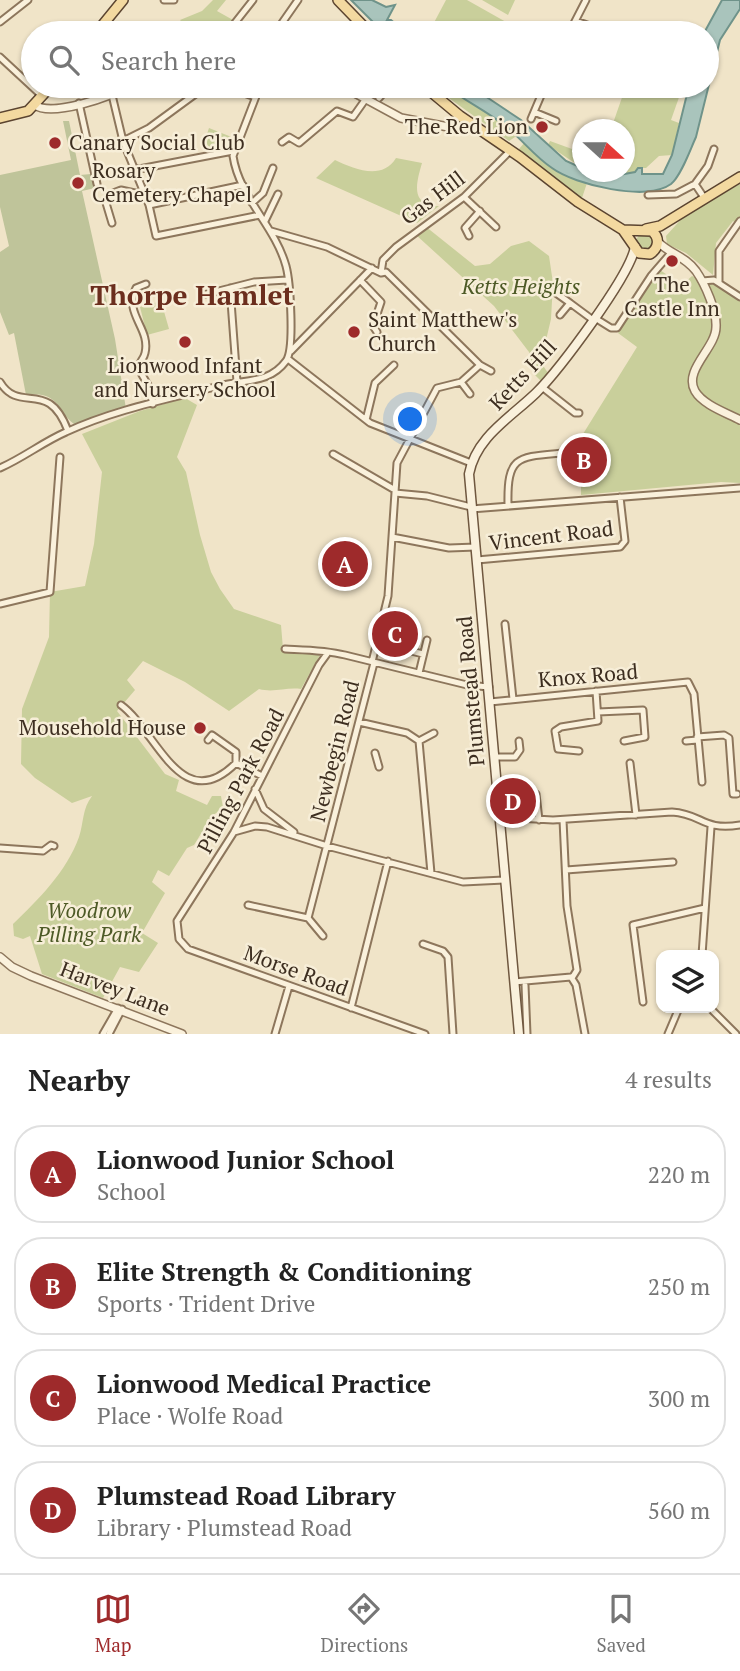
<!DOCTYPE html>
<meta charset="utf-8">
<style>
:root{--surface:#fff;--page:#f6f6f6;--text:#222;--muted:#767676;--line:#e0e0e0;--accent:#9e2a2b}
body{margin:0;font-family:"PT Serif",serif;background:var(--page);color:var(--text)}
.controls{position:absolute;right:21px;bottom:21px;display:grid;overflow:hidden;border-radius:14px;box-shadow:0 2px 5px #0004}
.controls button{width:63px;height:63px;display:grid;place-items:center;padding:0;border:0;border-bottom:2px solid var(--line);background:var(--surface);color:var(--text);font:35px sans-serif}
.compass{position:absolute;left:572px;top:119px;width:63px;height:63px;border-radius:50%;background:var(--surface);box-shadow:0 2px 5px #0004;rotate:111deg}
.you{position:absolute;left:411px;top:420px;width:24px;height:24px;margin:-18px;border:5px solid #fff;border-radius:50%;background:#1a73e8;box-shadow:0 0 0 10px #1a73e833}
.badge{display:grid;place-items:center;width:46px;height:46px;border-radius:50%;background:var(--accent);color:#fff;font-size:23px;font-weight:700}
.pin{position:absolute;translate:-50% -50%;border:4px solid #fff;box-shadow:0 2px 7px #0006}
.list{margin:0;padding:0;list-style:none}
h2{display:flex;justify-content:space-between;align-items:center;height:91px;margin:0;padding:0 28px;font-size:30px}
h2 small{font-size:23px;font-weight:400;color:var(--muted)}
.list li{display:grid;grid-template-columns:46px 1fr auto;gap:21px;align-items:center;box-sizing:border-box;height:98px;margin:0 14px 14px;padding:0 14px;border:2px solid var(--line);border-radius:28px}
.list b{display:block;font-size:26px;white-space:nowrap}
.list p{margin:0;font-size:23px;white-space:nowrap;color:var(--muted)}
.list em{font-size:23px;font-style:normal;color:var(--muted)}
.icon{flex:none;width:38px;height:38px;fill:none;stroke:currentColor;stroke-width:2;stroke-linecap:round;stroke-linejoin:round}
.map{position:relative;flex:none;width:740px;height:1034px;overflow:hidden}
.search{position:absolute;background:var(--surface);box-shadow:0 2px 5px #0004;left:21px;right:21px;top:21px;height:77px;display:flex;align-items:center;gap:18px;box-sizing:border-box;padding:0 24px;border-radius:38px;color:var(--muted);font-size:26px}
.sheet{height:539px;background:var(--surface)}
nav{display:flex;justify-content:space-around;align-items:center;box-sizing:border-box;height:98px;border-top:2px solid var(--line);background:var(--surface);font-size:19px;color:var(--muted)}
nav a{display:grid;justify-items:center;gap:4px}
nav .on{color:var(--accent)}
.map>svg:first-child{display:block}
.green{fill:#c9cf9b}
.cemetery{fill:#bfc49a}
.water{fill:#a9c4bc;stroke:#6f938a;stroke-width:2}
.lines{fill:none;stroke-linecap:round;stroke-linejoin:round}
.minor-casing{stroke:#8d765c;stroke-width:9}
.tertiary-casing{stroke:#8d765c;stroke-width:10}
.secondary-casing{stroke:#6f573f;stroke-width:11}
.primary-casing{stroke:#5b4430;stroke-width:12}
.minor{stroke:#faf1dc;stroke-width:5}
.tertiary{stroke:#faf1dc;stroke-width:7}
.secondary{stroke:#faf1dc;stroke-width:8}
.primary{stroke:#f3d9a0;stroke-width:9}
.poi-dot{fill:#9e2a2b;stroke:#f7eed8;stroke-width:2.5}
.labels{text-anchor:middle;stroke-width:5;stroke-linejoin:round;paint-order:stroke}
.poi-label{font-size:21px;fill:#3d2e20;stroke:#f7eed8;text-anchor:start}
.street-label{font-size:21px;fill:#3d2e20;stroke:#f7eed8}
.park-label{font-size:21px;font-style:italic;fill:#4d5a26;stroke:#f7eed8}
.district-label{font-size:28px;font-weight:bold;fill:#6b2e1e;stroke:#f7eed8}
</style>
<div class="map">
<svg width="740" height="1034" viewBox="0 0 740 1034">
<rect width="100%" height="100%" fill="#f0e4c8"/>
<path class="green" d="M213,0H226L217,11L233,20L225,30L191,33L180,20L202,11Z
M446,0H467L515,27L511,33H432L429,32Z
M482,0H515L508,15Z
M432,86C462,86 495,118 518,135L509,141Z
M626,86H683L671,120L679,123L672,155L659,156L646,168H638L635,172L619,175L597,172H624V130L611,129Z
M209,128L234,138L231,145L207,151L205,140Z
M578,137L582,139V168L548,145L550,141L572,149Z
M525,142L552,168L587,183L581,201L525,156L519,149Z
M396,158L422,163C416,184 410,205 439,206L417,223L316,178L335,160C354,169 382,181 396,158Z
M740,184V218L735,223L733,221L716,243L713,275L686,253L667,244L666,236L684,216Z
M425,226L475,266L490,264L511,246L529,241L549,256L553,283L551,319L542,357V364L548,373L541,381L534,374L529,352L494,306L415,234Z
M636 242a9 9 0 1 1 18 0a9 9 0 1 1-18 0Z
M660,270L682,285L692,276L716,286L740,301V483L721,482L581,495V478L593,449L578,442L637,347L618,333Z
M161,301L169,329L147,335L140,307Z
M185,398L197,405L177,457L186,472L200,535L211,572L220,589L234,609L281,625L283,649L320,655L301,689C286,687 274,693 259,689L229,711L185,682L143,661L127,680L135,690L117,711L165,774L179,780L176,791L207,805L212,796H221L223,808L212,816L194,845L187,848L169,876L158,870L152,882L165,893L142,933L158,943L139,972L120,967L103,998L42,974L30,936L23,939L14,936L13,924C38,900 67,871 79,837C84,822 82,809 92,796L72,803L35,778L21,764L22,709L49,637L50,592L85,586L94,544L102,472L82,434L140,411Z"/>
<path class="cemetery" d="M63,121H69L80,175L91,174L95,188L82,191L115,339L126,409L77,426C57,414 61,390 26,395L14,333L9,335L0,312V252L9,246L0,207V175L71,160Z"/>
<path class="water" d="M351,0H372L386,7L395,5L387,20H391L406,33H384Z
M722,0H740V9L720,40L696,137C690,150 681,176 671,184C647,202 575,185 552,168C534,156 521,138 504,125C485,110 463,100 446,86H470L521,120L566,161L582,168V172L619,175L635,172L638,168H642V174H663L672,155L689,86H707V33H704Z"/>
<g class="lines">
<g class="minor-casing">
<path id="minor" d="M164,0H174
M576,21L609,33
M0,22L28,0
M227,33L253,0
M275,33L298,0
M569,33L586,0
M0,57L42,96
M112,95L123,141L149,205L156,236L260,215
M379,98L390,86
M79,103L97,184
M534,112L556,121
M531,119L545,86
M123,141L149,128L205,87H228L255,97
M282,142L289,137L299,143L337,111L353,117L365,100
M134,170L233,151
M695,184L708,166L714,149
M648,195L676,194L695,184L705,199
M464,197L496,227
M252,203L263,193L273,168
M149,205L243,185
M265,221L278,194
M112,223L106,203L111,194L121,190L144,195
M271,231L327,247L381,273L386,272L480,365L461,382L437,388L397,463L388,596L372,662
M469,236L465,228L480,211
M381,273L383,260L396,247L464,197L510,151
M360,280L381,302L373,326L377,332
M702,281L714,280L740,297
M719,283V251L740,221
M146,284L136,288C123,314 151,328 145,353C144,359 139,362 138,368L148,385L153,404
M230,288L237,382
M556,293L570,303
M203,295L254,282L287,280
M560,315L570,303L593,320
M595,318L611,328H617L651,276L670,254
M291,351L372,268
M288,359L370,423L471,463
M480,365L491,371
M0,382C20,415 48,377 68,431
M461,382L470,394
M542,387L575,413H579
M366,420L375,383L394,365
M333,454L395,490
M0,468C23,458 43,442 66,432C113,410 169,399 219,386C245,379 269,384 286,361C295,349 290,281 286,266C275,226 239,197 233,156L260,86
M395,493L427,496L471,507
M508,504C507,455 518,457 563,453
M471,509L740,488
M392,537L449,548L476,547
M477,560L620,547L625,541L620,497
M0,604L50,592L60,457
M505,624L513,699
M285,649C307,650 325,650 345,655L467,685L489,687
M411,651L423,654
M327,654L319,665L234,832L177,921L179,939L188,949L425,1034
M419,673L427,640
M490,702L688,682L694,694L702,782
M121,705C157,731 181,818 236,763L262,776
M598,712L643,710L645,737L624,741
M359,722L407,733L419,741L431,873
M697,737L724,735L729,738L733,794H737
M208,740L212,735L236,752V763
M419,741L434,733
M686,741L697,740
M579,751L558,749L555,731L561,727L598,721L596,691
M375,753L379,767
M494,757H515L520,750L519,741
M630,763L636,815
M255,789L264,809L294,832
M531,795L536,794L539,820
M499,817L553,820L672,812C703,814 702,831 740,825
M563,820L567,906L577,970L572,978
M234,832L255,826L267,827L327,846L463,882L504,880
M0,848L43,851L51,845L54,846
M566,870L673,862
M248,905L308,918L374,663
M308,918L323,936
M423,944L443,951L448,957L453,1034
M702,955L711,827
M514,982L571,977L576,985L585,1034
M525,985L527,1034
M643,1002L633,925L705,908
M351,1008L388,861
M710,1008L736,1034
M103,1034L118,1008
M109,1034L122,1009
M275,1034L289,986
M668,1034L679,1008"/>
</g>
<g class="tertiary-casing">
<path id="tertiary" d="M342,86L401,118L459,129L469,123
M35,105C51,117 112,97 128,86
M658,242C670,254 685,256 696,271C705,284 717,311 716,327C716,348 683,370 695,391C703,405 727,413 740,420
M0,957L12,967L31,976L182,1034"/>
</g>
<g class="secondary-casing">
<path id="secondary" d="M519,1034L469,474C476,437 510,418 536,393C559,370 630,276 635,247"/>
</g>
<g class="primary-casing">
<path id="primary" d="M338,0L370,33
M96,33L123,0
M424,86L460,116L520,157L578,202L623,230L639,253L650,254C659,248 660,238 652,231L623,230
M0,118L28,111L51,86
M646,229L660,226L740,177"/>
</g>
<use href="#minor" class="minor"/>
<use href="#tertiary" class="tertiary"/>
<use href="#secondary" class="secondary"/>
<use href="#primary" class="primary"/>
</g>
<g class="poi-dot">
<circle cx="542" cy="127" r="7"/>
<circle cx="55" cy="143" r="7"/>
<circle cx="78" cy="183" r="7"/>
<circle cx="672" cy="261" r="7"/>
<circle cx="354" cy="332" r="7"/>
<circle cx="185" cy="342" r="7"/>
<circle cx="200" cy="728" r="7"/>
</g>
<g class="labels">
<g class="poi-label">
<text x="528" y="134" text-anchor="end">The Red Lion</text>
<text x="69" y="150">Canary Social Club</text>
<text x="92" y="178">Rosary<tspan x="92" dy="24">Cemetery Chapel</tspan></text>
<text x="672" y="292" text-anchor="middle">The<tspan x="672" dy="24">Castle Inn</tspan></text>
<text x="368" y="327">Saint Matthew's<tspan x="368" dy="24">Church</tspan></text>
<text x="185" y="373" text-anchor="middle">Lionwood Infant<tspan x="185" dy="24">and Nursery School</tspan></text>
<text x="186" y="735" text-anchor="end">Mousehold House</text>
</g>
<g class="street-label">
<text transform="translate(433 198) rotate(-37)" y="7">Gas Hill</text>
<text transform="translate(523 375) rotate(-47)" y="7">Ketts Hill</text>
<text transform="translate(551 536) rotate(-7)" y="7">Vincent Road</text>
<text transform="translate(588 676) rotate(-5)" y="7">Knox Road</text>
<text transform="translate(471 691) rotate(-95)" y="7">Plumstead Road</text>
<text transform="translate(335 751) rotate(-76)" y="7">Newbegin Road</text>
<text transform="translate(241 781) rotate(-62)" y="7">Pilling Park Road</text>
<text transform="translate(296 971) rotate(20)" y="7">Morse Road</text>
<text transform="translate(115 989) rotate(21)" y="7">Harvey Lane</text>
</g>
<g class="park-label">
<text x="521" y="294">Ketts Heights</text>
<text x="89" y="918">Woodrow<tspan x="89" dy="24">Pilling Park</tspan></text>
</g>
<g class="district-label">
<text x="192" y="305">Thorpe Hamlet</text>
</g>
</g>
</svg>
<div class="controls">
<button><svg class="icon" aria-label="layers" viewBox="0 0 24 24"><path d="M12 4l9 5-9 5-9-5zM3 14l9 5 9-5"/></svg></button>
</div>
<svg class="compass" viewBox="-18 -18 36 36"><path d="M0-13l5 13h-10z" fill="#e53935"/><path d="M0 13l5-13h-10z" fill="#767676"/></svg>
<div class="you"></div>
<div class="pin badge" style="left:345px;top:564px">A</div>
<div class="pin badge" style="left:584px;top:460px">B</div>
<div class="pin badge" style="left:395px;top:634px">C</div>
<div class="pin badge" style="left:513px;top:801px">D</div>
<div class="search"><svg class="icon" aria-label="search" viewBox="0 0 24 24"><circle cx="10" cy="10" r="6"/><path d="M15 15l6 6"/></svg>Search here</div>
</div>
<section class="sheet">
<h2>Nearby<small>4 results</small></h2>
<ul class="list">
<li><span class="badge">A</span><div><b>Lionwood Junior School</b><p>School</p></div><em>220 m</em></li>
<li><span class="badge">B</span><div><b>Elite Strength &amp; Conditioning</b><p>Sports · Trident Drive</p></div><em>250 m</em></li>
<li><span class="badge">C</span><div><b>Lionwood Medical Practice</b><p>Place · Wolfe Road</p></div><em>300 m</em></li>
<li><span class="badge">D</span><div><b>Plumstead Road Library</b><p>Library · Plumstead Road</p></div><em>560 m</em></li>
</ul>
</section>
<nav>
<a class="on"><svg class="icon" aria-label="map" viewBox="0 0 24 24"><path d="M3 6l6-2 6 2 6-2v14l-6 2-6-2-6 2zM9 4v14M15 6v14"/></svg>Map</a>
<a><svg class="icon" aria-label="directions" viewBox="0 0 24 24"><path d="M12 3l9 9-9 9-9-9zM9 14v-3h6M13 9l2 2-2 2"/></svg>Directions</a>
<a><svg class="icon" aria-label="saved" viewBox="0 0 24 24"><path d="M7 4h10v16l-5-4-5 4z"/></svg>Saved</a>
</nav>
